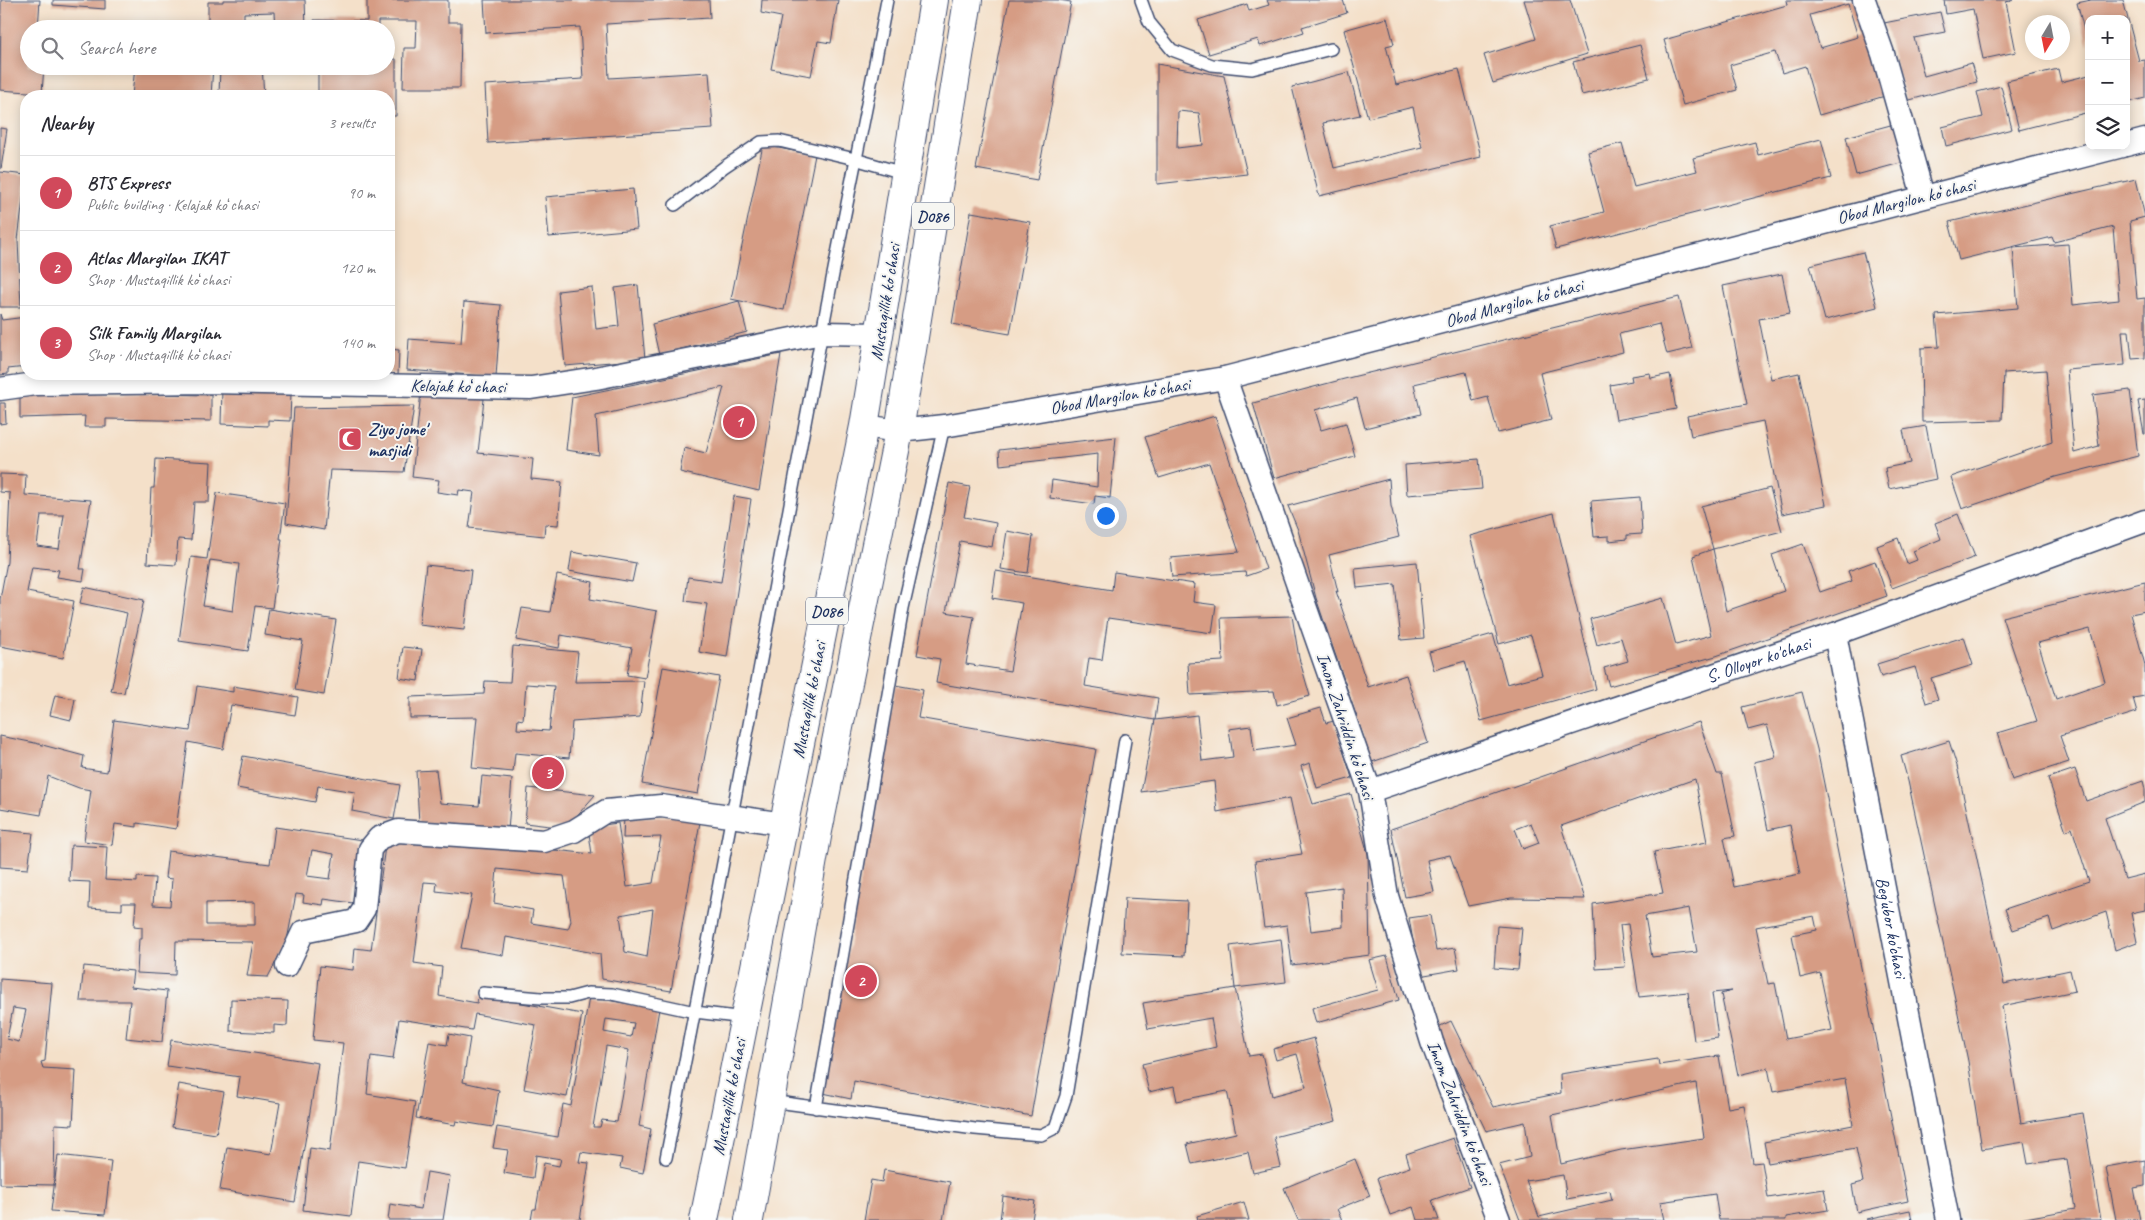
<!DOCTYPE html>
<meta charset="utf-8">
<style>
:root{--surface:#fff;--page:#f2f2f3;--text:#2b2b33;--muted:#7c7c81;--line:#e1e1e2;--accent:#d1495b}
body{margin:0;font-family:Caveat,sans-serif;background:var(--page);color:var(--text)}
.controls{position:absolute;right:15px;top:15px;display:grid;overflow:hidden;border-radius:10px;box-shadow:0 2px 12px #0003}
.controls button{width:45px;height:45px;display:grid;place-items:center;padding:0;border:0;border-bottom:1px solid var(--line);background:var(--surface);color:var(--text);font:25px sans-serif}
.compass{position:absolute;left:2025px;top:15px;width:45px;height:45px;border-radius:50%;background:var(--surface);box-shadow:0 2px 12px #0003;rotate:190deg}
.you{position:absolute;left:1105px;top:515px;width:18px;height:18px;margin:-12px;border:4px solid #fff;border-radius:50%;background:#1a73e8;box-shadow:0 0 0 8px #1a73e833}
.badge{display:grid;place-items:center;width:32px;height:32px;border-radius:50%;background:var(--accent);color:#fff;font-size:16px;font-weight:700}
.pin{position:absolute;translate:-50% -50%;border:2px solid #fff;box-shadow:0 1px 5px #0006}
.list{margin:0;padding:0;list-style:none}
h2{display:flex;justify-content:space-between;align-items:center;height:65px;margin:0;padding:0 20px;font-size:21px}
h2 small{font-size:16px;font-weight:400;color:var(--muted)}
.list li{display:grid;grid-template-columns:32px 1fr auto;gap:15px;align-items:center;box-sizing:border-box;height:75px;padding:0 20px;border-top:1px solid var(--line)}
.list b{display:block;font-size:19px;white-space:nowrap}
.list p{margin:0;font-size:16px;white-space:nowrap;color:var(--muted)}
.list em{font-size:16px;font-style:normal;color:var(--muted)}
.icon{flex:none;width:28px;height:28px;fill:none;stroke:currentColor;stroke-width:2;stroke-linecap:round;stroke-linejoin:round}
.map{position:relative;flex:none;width:2145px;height:1220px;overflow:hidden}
.search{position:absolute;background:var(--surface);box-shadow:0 2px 12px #0003;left:20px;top:20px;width:375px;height:55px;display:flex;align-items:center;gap:12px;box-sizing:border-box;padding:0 18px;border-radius:28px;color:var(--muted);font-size:19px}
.panel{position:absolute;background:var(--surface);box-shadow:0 2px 12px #0003;left:20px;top:90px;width:375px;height:290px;border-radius:20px}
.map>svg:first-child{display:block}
.building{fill:#d69c84;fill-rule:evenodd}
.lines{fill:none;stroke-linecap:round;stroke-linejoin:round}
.lane-casing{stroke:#3c4a6e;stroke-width:14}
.street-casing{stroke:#3c4a6e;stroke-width:25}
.primary-casing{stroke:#3c4a6e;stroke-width:30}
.lane{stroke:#fff;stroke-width:11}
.street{stroke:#fff;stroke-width:22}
.primary{stroke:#fff;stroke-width:28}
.labels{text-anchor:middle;stroke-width:4;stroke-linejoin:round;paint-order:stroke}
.shield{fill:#f6f6f2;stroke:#5d6b8a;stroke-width:1}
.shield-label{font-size:16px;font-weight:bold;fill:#1b2f5e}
.street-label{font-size:18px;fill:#1b2f5e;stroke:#f6f6f2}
.poi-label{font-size:18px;font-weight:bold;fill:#1b2f5e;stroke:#f6f6f2;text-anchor:start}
</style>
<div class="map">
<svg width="2145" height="1220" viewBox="0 0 2145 1220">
<rect width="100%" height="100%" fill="#f6f6f2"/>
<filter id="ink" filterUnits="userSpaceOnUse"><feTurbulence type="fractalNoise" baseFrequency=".02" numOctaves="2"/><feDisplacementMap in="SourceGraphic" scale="10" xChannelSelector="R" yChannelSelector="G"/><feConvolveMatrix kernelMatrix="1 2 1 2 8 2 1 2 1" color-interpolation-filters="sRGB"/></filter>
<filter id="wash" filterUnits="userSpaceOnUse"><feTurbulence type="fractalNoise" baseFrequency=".0096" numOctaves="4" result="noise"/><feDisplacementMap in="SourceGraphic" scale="20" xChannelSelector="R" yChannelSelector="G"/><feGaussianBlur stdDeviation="1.12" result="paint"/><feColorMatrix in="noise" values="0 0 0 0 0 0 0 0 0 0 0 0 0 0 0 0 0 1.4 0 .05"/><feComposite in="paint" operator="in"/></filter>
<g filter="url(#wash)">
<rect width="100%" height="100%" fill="#f4e0c9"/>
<g id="blocks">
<path class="building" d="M1,0H40L38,29H29V66H44L42,93L0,90Z
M53,0H105V9L53,5Z
M223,0H305L306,29H275L274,12L244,13V24L208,25V2H223Z
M367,0H448V22H461L460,88H403L404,48H416L417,21H378V29H314V20L367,21Z
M484,0H709L710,18L606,24L609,78L709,72L713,129L488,143L485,85L583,79L580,27L486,33Z
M762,0H838L831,43L818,41L811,76L771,69L781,17L761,13Z
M1009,0H1059L1071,2L1037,180L976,169Z
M1267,0H1343L1347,13L1302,27L1304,32L1260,46L1258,39L1209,54L1198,20L1247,4L1249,11L1269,5Z
M1524,0H1570L1587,54L1493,83L1484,55L1536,39Z
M1786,0H1852L1871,47L1885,96L1819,115L1805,66L1782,73L1775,52L1730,65L1737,90L1683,105L1664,40L1787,5ZM1848,4L1858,37L1820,48L1810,15Z
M1944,0H2014L2006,2L2016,52L1983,59L1973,9L1946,14Z
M2091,0H2123L2139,61L2145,60V98L2126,103V19H2089L2088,45L2077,3Z
M1940,12L1945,32L1914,38L1924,76L1971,63L1977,82L1906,101L1884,23Z
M1387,18L1394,44L1386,46L1396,85L1459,69L1481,157L1319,196L1292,87L1349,72L1360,115L1323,123L1334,168L1422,147L1413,107L1368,118L1344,30Z
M1640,45L1649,78L1582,95L1573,62Z
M386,59H396V116H389V96H318V66H386Z
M1157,64L1224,76L1247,174L1157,184ZM1178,111L1199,113L1203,145L1177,148Z
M135,66L194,68V66H213L211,96L172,94V96H132Z
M220,66H262L264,96H219Z
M2058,69L2061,82L2089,75V112L2019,130L2007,81Z
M2001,86L2012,129L1946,146L1942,127L1983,117L1977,92Z
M1898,123L1908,161L1856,175L1846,137Z
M0,128L7,129L1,169H0Z
M1821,139L1831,178L1556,249L1550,226L1604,212L1588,152L1622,143L1634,187L1697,171L1693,158L1755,142L1758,155Z
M763,145L815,155L784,310L731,299Z
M0,172L26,175L18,240L21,307H0Z
M2136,179L2145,217L2130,221L2137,299L2145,298V358L2132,359L2129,331H2122L2125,365L2067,370L2074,453L2099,446L2093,395L2130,390L2138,456L2055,477L1962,509L1951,477L2052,442L2046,370L2004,373L2002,420L1922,422L1921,348L1939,347L1936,315L2018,308L2013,248L2068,244L2073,305L2119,300L2113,227L2054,242L2052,237L1959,260L1949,222Z
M633,189L637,229L549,237L545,197Z
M971,212L1030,222L1010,334L952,324Z
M1863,252L1877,307L1825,320L1810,265Z
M1782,274L1790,313L1759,319L1771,379L1799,373L1826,505L1782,514L1763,421L1691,436L1687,416L1747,404L1723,286Z
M638,285L645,359L565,366L558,291L592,287L596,329L619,326L615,288Z
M1679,297L1692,348L1667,354L1659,324L1619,334L1623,352L1540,373L1551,420L1498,433L1488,397L1473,401L1466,372L1414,384L1421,414L1365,428L1357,398L1315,410L1321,430L1346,423L1355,456L1274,478L1253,403L1352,377Z
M739,301L747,332L659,355L652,324Z
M464,302L501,305L496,377L407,370L409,339L461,343Z
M0,314L2,320L26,317V367L8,369V374L0,375Z
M389,349L399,350L398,375L389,374Z
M781,354L759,491L680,472L684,448L706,453L724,387L596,416L599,455L566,450L572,397Z
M1650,373L1651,378L1670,374L1676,409L1616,420L1610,385L1632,381L1631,376Z
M222,389L291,393L290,421L268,420V426L221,424Z
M421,392L484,399L478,453L533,459L531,479L562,482L558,525L545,524L544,536L469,528L474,492L459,490L458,495L437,492L439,480L412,477Z
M85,393L211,395V421L106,419V427H84L85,416L20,418V395Z
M2145,400V434H2144L2138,401Z
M0,403H5L6,423L0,424Z
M414,406L404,472L330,470L324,530L286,523L294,408Z
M1215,416L1266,569L1246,576L1245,572L1172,577L1170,558L1239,552L1209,463L1159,478L1145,437Z
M1926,426L1936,479L1889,489L1885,468L1910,463L1903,430Z
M1116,437L1110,498L1095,496L1094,504L1050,498L1052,480L1097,487L1098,454L1000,465L999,450Z
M156,459L211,462L209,502H194L191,540L178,539L176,565L147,563L151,488H154Z
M1479,459L1482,489L1407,495L1405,465Z
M0,474L26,475L25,495L91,500L80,569H85L83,581L57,577L59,570L32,567L27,592L74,601L63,658L0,646V599L7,562L10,493L0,492ZM41,515H64L59,549L37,546Z
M1389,479L1391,506L1399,537L1329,555L1338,592L1336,591L1368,687L1406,675L1428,743L1372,762L1316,598L1298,530L1288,506Z
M949,483L970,487L964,517L996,523L992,547L960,541L946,612L974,617L966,664L1010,671L1022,603L992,598L996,571L1112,590L1114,572L1195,584L1193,602L1216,605L1212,633L1108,618L1102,660L1089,658L1085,686L1158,698L1155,720L1197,715L1202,761L1233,757L1229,729L1251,726L1254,751L1296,745L1287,718L1321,708L1326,723L1334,721L1352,778L1317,788L1310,763L1301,766L1313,804L1351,794L1368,854L1370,955L1292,965L1287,925L1264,928L1255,861L1302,854L1290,798L1217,812L1214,781L1141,792L1155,720L936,683L940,659L917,655ZM1342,887L1343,927L1311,931L1306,892Z
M1770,488L1782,531L1713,549L1726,611L1784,591L1772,555L1803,544L1820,592L1852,581L1848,571L1875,561L1887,596L1716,656L1609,686L1604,668L1628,661L1621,638L1597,645L1590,619L1663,598L1676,645L1711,635L1693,556L1713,549L1701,506Z
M217,493L285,503L280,539H282L272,608L255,606L248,651L179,641L191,557L207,559ZM210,560L239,564L233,611L203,606Z
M734,496L751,499L727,657L699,652L707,604L685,601L688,577L721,582Z
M1640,497L1642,534L1627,535V539L1609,541V536L1594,537L1591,501Z
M1554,513L1596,689L1481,721L1465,661L1434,670L1429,652L1493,634L1507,684L1542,675L1531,635L1499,644L1470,536Z
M1958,514L1975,557L1892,588L1877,546L1898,538L1907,564L1917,560L1913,551L1941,539L1935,523Z
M1007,531L1033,536L1028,573L1001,569Z
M572,552L636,563L632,582L569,571Z
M1417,562L1424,638L1401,640L1395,584L1357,588L1355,568Z
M426,565L471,570L464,630L419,625Z
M557,575L593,582L590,599L657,611L645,678L627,675L632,648L561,635L559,648L516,640L522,608L550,612Z
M2145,582V611L2131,614L2145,665V696L2133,698L2137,712L2060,736L2069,762L2012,780L1997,733L2037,721L2002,617ZM2090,629L2105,682L2056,699L2038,643Z
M84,587L144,600L124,693L111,691L127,613L80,603Z
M269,609L336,620L324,695L295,690L303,641L265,635Z
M1292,616L1299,658L1310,696L1277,705L1274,691L1190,695L1188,663L1223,661L1221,618Z
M1964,637L1973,665L1931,678L1938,699L1926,703L1915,667L1881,677L1877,664Z
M513,646L578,652L575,682L644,681L640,717L572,722L569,758L515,753L513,772L472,768L477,717L410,718V697L484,694L485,681L510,682ZM526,684L554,686L549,731L517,729L518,719L523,720Z
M403,647L422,649L418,681L399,678Z
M663,667L719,677L698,794L642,784Z
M895,685L923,690L918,718L1096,749L1031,1116L854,1081L851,1099L823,1093Z
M197,686L233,692V686L298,697L295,715L231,705L223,749L188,742L176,829L137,823V827L115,824L112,845L84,841L91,790L79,788L48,776L41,815L0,808V736L35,743L84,756L82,768L107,772L114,720L190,731Z
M1802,692L1817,749L1908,1201L1857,1212L1852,1185L1863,1182L1856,1148L1768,1163L1764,1142L1853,1125L1845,1079L1773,1092L1768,1068L1738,1075L1721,994L1732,991L1712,993L1718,1038L1694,1041L1688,992L1639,997L1628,924L1620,925L1625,967L1596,969L1593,904L1663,893L1654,852L1707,842L1695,779L1561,826L1585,899L1511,898L1468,906L1450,855L1427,860L1434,892L1405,897L1391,829L1699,722L1717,774H1722L1735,836L1724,838L1734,887L1800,874L1790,825L1768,830L1754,762L1776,757L1767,725L1748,730L1742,707ZM1531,823L1539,843L1523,849L1515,829ZM1689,908L1697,952L1652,957L1645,916ZM1814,916L1817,930L1792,935L1800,978L1820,973L1832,1030L1786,1039L1775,983L1768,984L1756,927Z
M55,695L75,699L71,720L50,715Z
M1949,741L1957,766L2004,984L2070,970L2075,991L2002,1006L2021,1123L2083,1113L2101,1220H2014L2075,1209L2067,1159L2028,1164L2024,1142L1982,1149L1968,1061L1954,994L1908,781L1901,756Z
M243,756L400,785L394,819L352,811L355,792L318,786L315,802L237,788Z
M2075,769L2086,801L2143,781L2145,789V802L2105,818L2125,879L2145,874V910L2131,913L2137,942L2115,950L2106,912L2053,931L2049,918L2013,930L2005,909L2089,881L2072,828L2066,831L2048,778Z
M436,770L440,803L479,806L482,776L512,779L508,831L419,823L416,771Z
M528,788L595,795L566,828L525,823Z
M701,816L671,991L602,979L600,954L506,937L503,955L461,948L472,895L436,891L437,883L424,882L414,963L442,967L439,996L477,1003L478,995L582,1014L567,1097L524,1089L536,1025L475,1014L472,1030L399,1019L393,1059L371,1056L367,1094L415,1102L405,1168L358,1161L351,1216L303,1210L310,1148L330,1151L343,1043L313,1040L320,966L353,970L355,948L371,950L386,839L441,845V838L592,854L588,827L618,823L627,887L653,883L661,837L623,838L624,817ZM497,869L564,876L571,921L568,929L531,923L533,910L494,903ZM653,909L647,957L625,952L620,915Z
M275,827L362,840L353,903L324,899L323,905L303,902L304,895L296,894L287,940L268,977L247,976L253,942L176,941L175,975L137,973L139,939H142V927L134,926L136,903H122V910L89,908L90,882L69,881L71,845L107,847L105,880L137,882V877L155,878L153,905L170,906L172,879L165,878L168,851L270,864ZM312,850L334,854L330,879L307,876ZM255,902V925H206V903Z
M0,830L33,833L28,869L0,867Z
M1125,898L1187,901L1184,956L1122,953Z
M1430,915L1436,951L1455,948L1459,969L1419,976L1409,918Z
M1497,926L1522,928L1518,970L1494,968Z
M1281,939L1286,982L1235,988L1230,946Z
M1387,956L1399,1000L1316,1023L1312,1008L1378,990L1369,960Z
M84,966L133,971L131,987L167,991L162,1042L126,1038L130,1001H80Z
M0,979L52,983L45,1061L41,1062L43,1068L76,1070L73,1125L55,1124L54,1185L0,1184ZM13,1008L26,1010L19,1042L7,1039Z
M1235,988L1249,1056L1262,1054L1272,1096L1306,1087L1297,1054L1276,1060L1273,1049L1314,1038L1336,1121L1274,1137L1281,1167L1253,1173L1248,1152L1192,1164L1187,1144L1236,1133L1227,1091L1177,1101L1174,1086L1149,1092L1142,1064L1216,1047L1211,1018L1148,1029L1143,1003Z
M589,997L659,1009L639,1126L651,1129L643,1173L620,1168L622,1158L581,1152L579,1162L589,1163L580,1220H531L533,1209H536L544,1163L559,1166L561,1159L536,1155L533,1178L504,1173L508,1150L493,1148L497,1127L558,1137L563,1104L571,1106ZM606,1019L634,1023L631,1037L604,1032ZM606,1046L629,1050L617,1122L602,1120L600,1127H593Z
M231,999L288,1001L287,1026L274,1025V1033L230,1031Z
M1451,1021L1493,1107L1561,1093L1560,1074L1658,1059L1659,1065L1719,1056L1728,1108L1744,1105L1753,1163L1762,1162L1768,1198L1824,1189L1828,1210L1786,1217V1220H1719L1715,1194L1660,1202L1664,1220H1520L1499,1165L1530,1157L1525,1122L1486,1131L1436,1028ZM1696,1083L1704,1138L1621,1150L1561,1164L1552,1115ZM1563,1175L1567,1199L1610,1191L1612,1200L1539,1217L1526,1181Z
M449,1034L470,1038L463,1082L499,1090L493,1127L456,1121L455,1125L416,1118L429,1042L447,1045Z
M171,1040L318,1063L295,1202L220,1190L227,1147L271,1154L280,1103L237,1096L240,1077L167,1066Z
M179,1084L224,1092L216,1134L172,1127Z
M1453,1138L1470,1187L1432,1200L1439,1220H1417L1413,1207L1390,1215L1377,1178L1410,1167L1406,1154Z
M58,1155L111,1161L105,1215L51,1211Z
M1355,1159L1370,1196L1337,1209L1342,1220H1298L1284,1188Z
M2145,1160V1186L2134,1188L2140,1220H2116L2106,1167Z
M884,1170L950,1182L943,1220H864L871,1180L882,1182Z
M427,1172L450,1176L443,1220H388L390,1204L421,1209Z
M1003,1196L1035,1201L1032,1220H1000Z
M1244,1202L1249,1220H1198L1197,1216Z
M1910,1210L1912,1220H1867V1219Z"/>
</g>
</g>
<g filter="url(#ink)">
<use href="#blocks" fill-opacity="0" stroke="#3c4a6e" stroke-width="1"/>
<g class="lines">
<g class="lane-casing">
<path id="lane" d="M1141,0L1149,22L1172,50L1212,65L1252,69L1331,49
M675,205L724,167L761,142L779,141L855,159L906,174
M483,993L541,998H569L588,993L612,994L695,1012L745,1018
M770,1101L975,1129L1041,1135L1055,1128L1066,1096L1125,740
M816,1108L903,608L944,426
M666,1158C720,887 769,615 820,343C841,228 866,115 887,0"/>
</g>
<g class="street-casing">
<g id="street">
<path d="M1864,0L1883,54L1923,196"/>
<path d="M2126,145L2145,140"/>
<path d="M1225,378L1370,791L1387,896L1432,1042L1499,1220"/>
<path d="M0,389L35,384L210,382L531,388L596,378L822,333L879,334"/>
<path d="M864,426L899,431L944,426L1225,378L2122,146"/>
<path id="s1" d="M1835,634L1948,1220"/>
<path id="s2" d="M1370,791L1835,634L2145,521"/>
<path d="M287,966L303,932L356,921L364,909L370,849L379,838L398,831L544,841L574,831L606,811L661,806L784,824"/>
</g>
</g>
<g class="primary-casing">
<path id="primary" d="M704,1220L864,426L934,0
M749,1220L818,831L899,431L968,0"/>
</g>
<use href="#lane" class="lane"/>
<use href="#street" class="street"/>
<use href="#primary" class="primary"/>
</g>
</g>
<defs>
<g id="mosque-square" transform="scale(1.25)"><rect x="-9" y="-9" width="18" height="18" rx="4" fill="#d1495b" stroke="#f6f6f2"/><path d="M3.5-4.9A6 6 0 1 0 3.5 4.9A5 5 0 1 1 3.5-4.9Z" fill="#fff"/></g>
</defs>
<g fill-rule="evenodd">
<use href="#mosque-square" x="350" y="439"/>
</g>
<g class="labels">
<g class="shield">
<rect x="912" y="202.5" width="42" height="27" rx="4"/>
<rect x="806" y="597.5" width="42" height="27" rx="4"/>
</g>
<g class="shield-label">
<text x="933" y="222">D086</text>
<text x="827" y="617">D086</text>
</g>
<g class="street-label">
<text transform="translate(1906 201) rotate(-14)" y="6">Obod Margilon koʻchasi</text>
<text transform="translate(885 302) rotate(-81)" y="6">Mustaqillik koʻchasi</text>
<text transform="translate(1514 303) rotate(-15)" y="6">Obod Margilon koʻchasi</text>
<text transform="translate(458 386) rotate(1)" y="6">Kelajak koʻchasi</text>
<text transform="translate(1120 396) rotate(-10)" y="6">Obod Margilon koʻchasi</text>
<text dy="6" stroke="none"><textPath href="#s2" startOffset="410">S. Olloyor ko'chasi</textPath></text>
<text transform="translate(809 700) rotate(-79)" y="6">Mustaqillik koʻchasi</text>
<text transform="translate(1346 726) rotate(72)" y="6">Imom Zahriddin koʻchasi</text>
<text dy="6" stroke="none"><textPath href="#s1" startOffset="299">Beg'ubor ko'chasi</textPath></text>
<text transform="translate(729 1097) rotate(-79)" y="6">Mustaqillik koʻchasi</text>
<text transform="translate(1460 1113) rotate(69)" y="6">Imom Zahriddin koʻchasi</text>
</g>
<g class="poi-label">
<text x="368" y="435">Ziyo jome'<tspan x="368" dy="21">masjidi</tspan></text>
</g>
</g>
</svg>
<div class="controls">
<button>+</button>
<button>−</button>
<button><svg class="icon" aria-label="layers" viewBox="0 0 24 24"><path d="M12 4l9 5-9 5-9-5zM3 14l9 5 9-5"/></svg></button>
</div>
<svg class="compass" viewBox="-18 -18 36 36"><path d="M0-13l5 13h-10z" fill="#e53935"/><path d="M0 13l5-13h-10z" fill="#7c7c81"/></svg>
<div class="you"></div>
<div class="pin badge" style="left:739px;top:422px">1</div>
<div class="pin badge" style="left:861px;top:981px">2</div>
<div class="pin badge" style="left:548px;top:773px">3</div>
<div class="search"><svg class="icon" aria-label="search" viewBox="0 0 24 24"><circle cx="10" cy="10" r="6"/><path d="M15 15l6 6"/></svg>Search here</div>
<section class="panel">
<h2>Nearby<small>3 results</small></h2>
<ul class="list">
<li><span class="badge">1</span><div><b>BTS Express</b><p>Public building · Kelajak koʻchasi</p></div><em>90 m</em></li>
<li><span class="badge">2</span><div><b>Atlas Margilan IKAT</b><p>Shop · Mustaqillik koʻchasi</p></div><em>120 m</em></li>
<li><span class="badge">3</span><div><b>Silk Family Margilan</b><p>Shop · Mustaqillik koʻchasi</p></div><em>140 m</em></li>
</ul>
</section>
</div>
